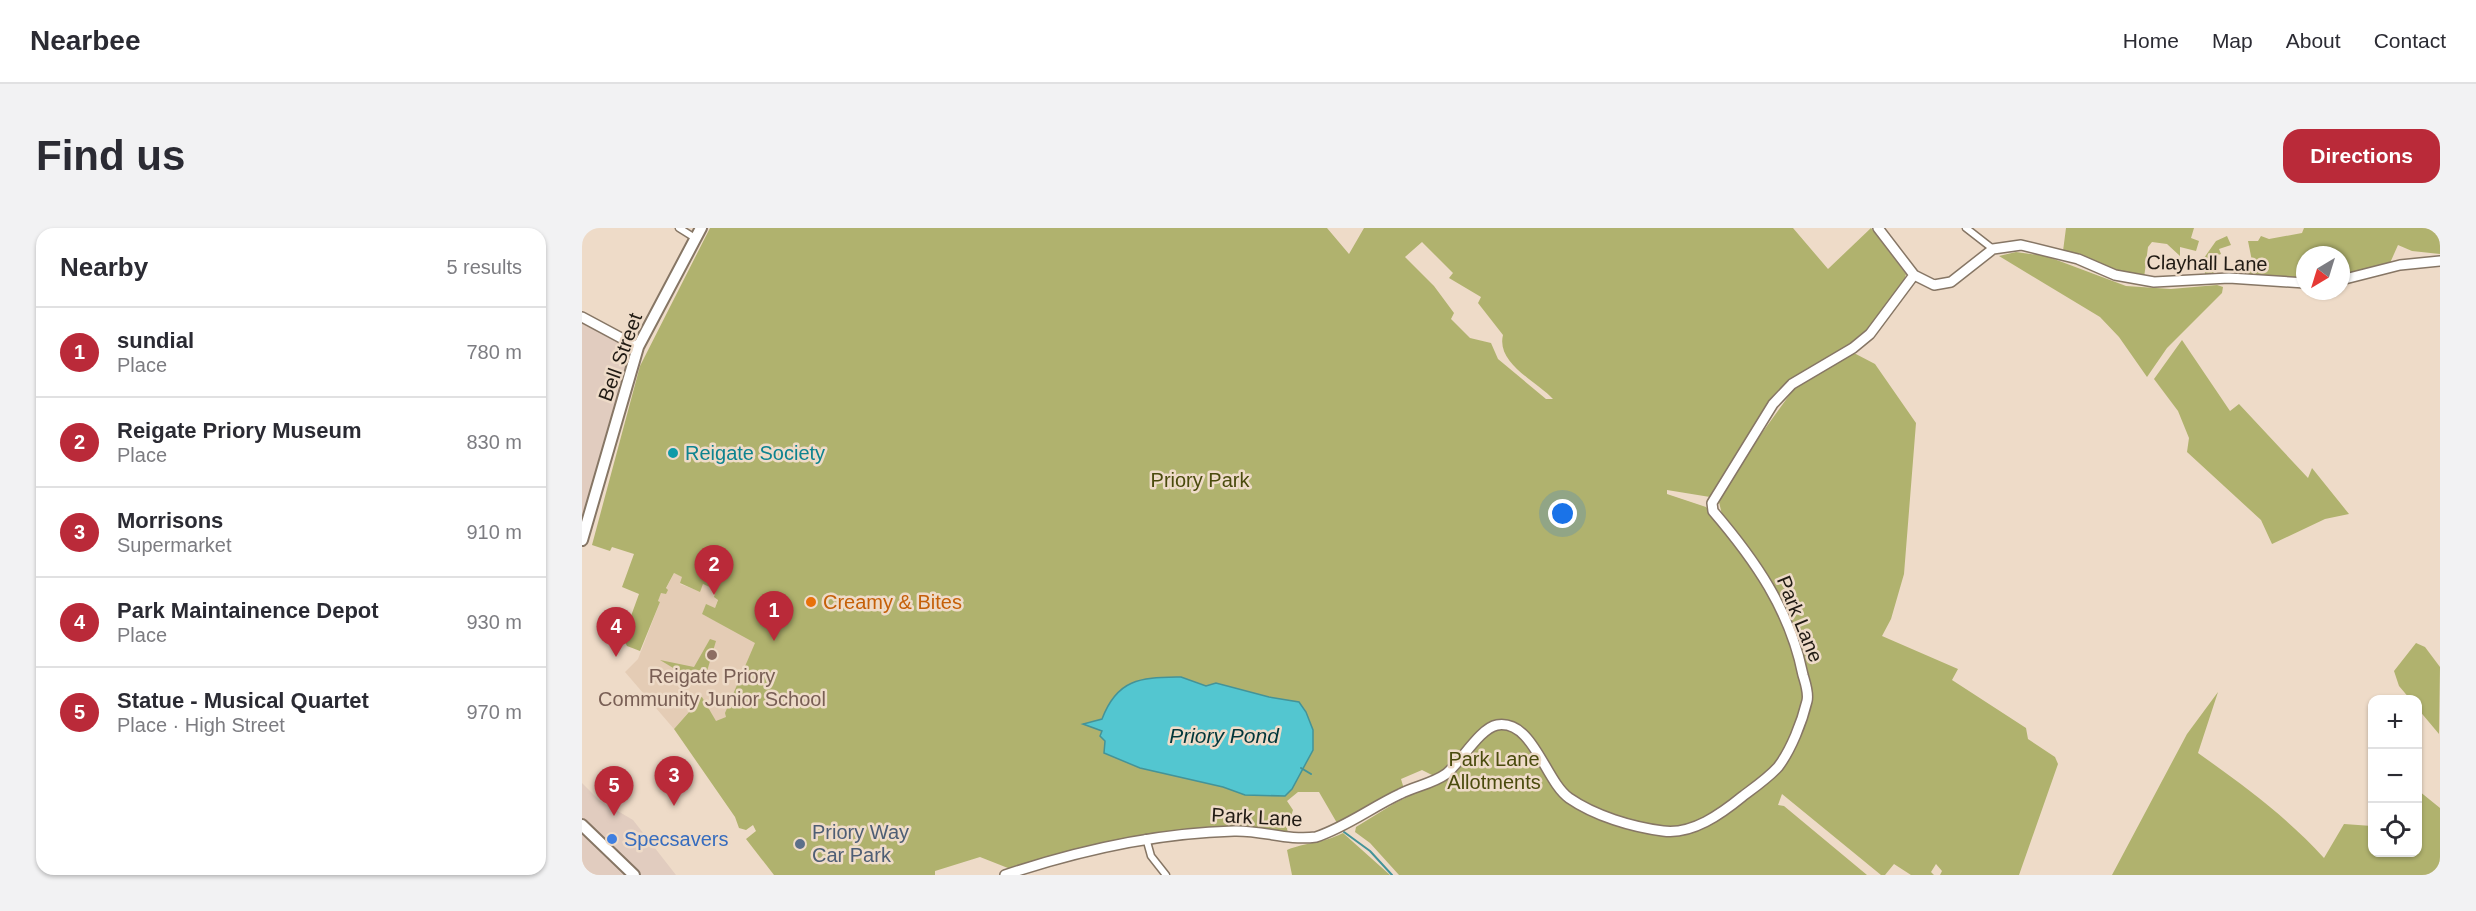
<!DOCTYPE html>
<meta charset="utf-8">
<style>
:root{--surface:#fff;--page:#f2f2f3;--text:#2b2b33;--muted:#7c7c81;--line:#e1e1e2;--accent:#ba2a39}
body{margin:0;font-family:Arial,sans-serif;background:var(--page);color:var(--text)}
.controls{position:absolute;right:18px;bottom:18px;display:grid;overflow:hidden;border-radius:12px;box-shadow:0 2px 4px #0004}
.controls button{width:54px;height:54px;display:grid;place-items:center;padding:0;border:0;border-bottom:2px solid var(--line);background:var(--surface);color:var(--text);font:30px sans-serif}
.compass{position:absolute;left:1714px;top:18px;width:54px;height:54px;border-radius:50%;background:var(--surface);box-shadow:0 2px 4px #0004;rotate:218deg}
.you{position:absolute;left:981px;top:286px;width:21px;height:21px;margin:-15px;border:4px solid #fff;border-radius:50%;background:#1a73e8;box-shadow:0 0 0 9px #1a73e833}
.badge{display:grid;place-items:center;width:39px;height:39px;border-radius:50%;background:var(--accent);color:#fff;font-size:20px;font-weight:700}
.pin{position:absolute;translate:-50% -50px;filter:drop-shadow(0 2px 3px #0008)}
.pin::after{content:'';position:absolute;top:32px;width:21px;height:18px;background:inherit;clip-path:polygon(0 0,100% 0,50% 100%)}
.list{margin:0;padding:0;list-style:none}
h2{display:flex;justify-content:space-between;align-items:center;height:78px;margin:0;padding:0 24px;font-size:26px}
h2 small{font-size:20px;font-weight:400;color:var(--muted)}
.list li{display:grid;grid-template-columns:39px 1fr auto;gap:18px;align-items:center;box-sizing:border-box;height:90px;padding:0 24px;border-top:2px solid var(--line)}
.list b{display:block;font-size:22px;white-space:nowrap}
.list p{margin:0;font-size:20px;white-space:nowrap;color:var(--muted)}
.list em{font-size:20px;font-style:normal;color:var(--muted)}
.icon{flex:none;width:33px;height:33px;fill:none;stroke:currentColor;stroke-width:2;stroke-linecap:round;stroke-linejoin:round}
.map{position:relative;flex:none;width:1858px;height:647px;overflow:hidden;border-radius:18px}
header{display:flex;align-items:center;gap:36px;box-sizing:border-box;height:84px;padding:0 30px;background:var(--surface);border-bottom:2px solid var(--line)}
header strong{font-size:28px}
nav{display:flex;gap:33px;margin-inline-start:auto;font-size:21px}
.intro{display:flex;align-items:center;justify-content:space-between;box-sizing:border-box;height:144px;padding:0 36px}
h1{margin:0;font-size:42px}
.button{padding:15px 27px;border-radius:18px;background:var(--accent);color:#fff;font-size:21px;font-weight:700}
main{display:flex;gap:36px;padding:0 36px}
aside{flex:1;background:var(--surface);border-radius:18px;box-shadow:0 2px 4px #0004}
.map>svg:first-child{display:block}
.commercial{fill:#e1ccbf}
.built{fill:#e4ccb5}
.green{fill:#b0b26e;fill-rule:evenodd}
.water{fill:#53c6d0;stroke:#449398;stroke-width:1.5}
.lines{fill:none;stroke-linecap:round;stroke-linejoin:round}
.stream{stroke:#449398;stroke-width:2}
.street-casing{stroke:#867665;stroke-width:9}
.secondary-casing{stroke:#867665;stroke-width:12}
.primary-casing{stroke:#867665;stroke-width:14}
.street{stroke:#fff;stroke-width:6}
.secondary{stroke:#fff;stroke-width:9}
.primary{stroke:#fff;stroke-width:10}
.culture-dot{fill:#0f9aa8;stroke:#eedbc8;stroke-width:2}
.food-dot{fill:#e8710a;stroke:#eedbc8;stroke-width:2}
.education-dot{fill:#8d6e63;stroke:#eedbc8;stroke-width:2}
.shop-dot{fill:#3f7fe0;stroke:#eedbc8;stroke-width:2}
.service-dot{fill:#5c6f8a;stroke:#eedbc8;stroke-width:2}
.labels{text-anchor:middle;stroke-width:5;stroke-linejoin:round;paint-order:stroke}
.street-label{font-size:20px;fill:#211b14;stroke:#eedbc8}
.culture-label{font-size:20px;fill:#0d838f;stroke:#eedbc8;text-anchor:start}
.park-label{font-size:20px;fill:#4a4b0d;stroke:#eedbc8}
.food-label{font-size:20px;fill:#c56008;stroke:#eedbc8;text-anchor:start}
.education-label{font-size:20px;fill:#785e54;stroke:#eedbc8}
.service-label{font-size:20px;fill:#4e5e75;stroke:#eedbc8;text-anchor:start}
.shop-label{font-size:20px;fill:#366cbe;stroke:#eedbc8;text-anchor:start}
.water-label{font-size:21px;font-style:italic;fill:#00363a;stroke:#eedbc8}
</style>
<header>
<strong>Nearbee</strong>
<nav><a>Home</a><a>Map</a><a>About</a><a>Contact</a></nav>
</header>
<div class="intro"><h1>Find us</h1><a class="button">Directions</a></div>
<main>
<aside>
<h2>Nearby<small>5 results</small></h2>
<ul class="list">
<li><span class="badge">1</span><div><b>sundial</b><p>Place</p></div><em>780 m</em></li>
<li><span class="badge">2</span><div><b>Reigate Priory Museum</b><p>Place</p></div><em>830 m</em></li>
<li><span class="badge">3</span><div><b>Morrisons</b><p>Supermarket</p></div><em>910 m</em></li>
<li><span class="badge">4</span><div><b>Park Maintainence Depot</b><p>Place</p></div><em>930 m</em></li>
<li><span class="badge">5</span><div><b>Statue - Musical Quartet</b><p>Place · High Street</p></div><em>970 m</em></li>
</ul>
</aside>
<div class="map">
<svg width="1858" height="647" viewBox="0 0 1858 647">
<rect width="100%" height="100%" fill="#eedbc8"/>
<path class="commercial" d="M0,94L52,122L0,294Z
M0,555L17,572L51,592L94,647H0Z"/>
<path class="built" d="M92,345L101,349L98,356L117,363L121,356L135,362L136,371L133,380L124,377L120,386L178,416L218,459L134,494L120,469L92,501L43,444L56,431L78,374L76,373L79,364L84,366V361Z"/>
<path class="green" d="M128,0H745L767,26L782,0H1211L1246,41L1289,0L1324,46L1321,57L1289,98L1272,114L1206,154L1128,269L1085,262V266L1124,279L1169,331L1208,393L1175,330L1141,291L1137,274L1156,238L1211,162L1270,124L1293,136L1334,195L1322,346L1309,391L1300,408L1376,441L1370,452L1444,500L1446,511L1473,529L1476,536L1437,647H1358L1360,643L1354,636L1349,644L1352,647H1329L1312,636L1303,647H1299L1200,566L1196,577L1202,578L1285,647H817L788,615L773,604L774,599L813,575L860,552L840,542L819,551L822,561L755,595L737,564H716L705,573L711,582L705,601L707,607L614,603L431,642L398,629L353,643V647H192L164,611L174,603L171,597L164,602L157,600L153,589L92,501L115,475L116,470L120,469L134,493L144,489L143,485L173,415L120,386L124,376L133,380L136,372L132,369L134,362L121,356L118,364L98,355L100,349L92,345L84,360L86,362L84,366L79,365L76,373L78,374L58,423L45,418L41,410L57,366L40,359L52,326L30,319L28,323L10,317L58,138ZM840,14L871,45L867,50L899,69L896,75L921,107C914,135 954,153 971,171H964L916,131L909,115L888,110L869,91L872,85L852,58L823,29Z
M1484,0H1612L1609,10L1617,13L1614,23L1598,19V28L1585,16L1570,14L1566,19L1562,50L1546,48L1481,23Z
M1722,0H1858V26L1830,23L1816,17L1808,35L1759,47V27H1723V49H1664L1661,45L1662,34L1670,33L1666,13H1676L1679,8L1687,11L1720,5Z
M1645,8L1649,17L1637,21L1639,26L1630,29L1632,48H1627L1623,46L1622,30L1634,13Z
M1434,24L1464,28L1544,58L1589,61L1635,57L1641,59L1640,65L1585,120L1565,149L1537,109L1518,89L1417,28Z
M1600,112L1648,183L1657,176L1726,250L1730,240L1767,286L1743,291L1690,316L1679,292L1605,224L1607,210L1596,183L1572,151Z
M128,411L134,413L123,450L116,455L78,432L112,439Z
M1834,415L1843,419L1858,439L1857,506L1836,481V472L1828,471L1817,458L1812,443Z
M1636,464L1616,525C1661,557 1705,589 1742,630L1762,596L1790,598V624H1836L1837,563L1858,580V647H1530L1605,506Z
M761,605L808,647H710L705,622C724,614 739,616 761,605Z"/>
<path class="water" d="M599,449L624,458L634,455L687,469L717,474L724,484L731,502V522L710,561L703,568L663,567L641,559L558,540L522,525L523,513L518,508L520,503L501,496L520,491C536,449 560,450 599,449Z"/>
<g class="lines">
<path class="stream" d="M719,540L729,546
M762,604L788,623L810,647
M1854,647L1858,645"/>
<g class="street-casing">
<path id="street" d="M97,0L113,10
M1384,0L1411,21
M564,610L569,628L584,647"/>
</g>
<g class="secondary-casing">
<path id="secondary" d="M1296,0L1332,47L1352,57L1369,54L1411,21L1439,17L1496,31L1533,47L1572,54L1647,50L1723,55
M1759,52L1818,37L1858,33
M0,89L56,119
M423,647C498,622 573,605 652,603C680,602 706,613 734,609C764,599 790,579 818,566C833,558 850,556 864,546C879,534 898,500 915,497C951,491 963,553 987,570C1013,588 1050,599 1081,603C1110,607 1139,586 1161,568C1173,559 1186,550 1196,539C1209,522 1220,494 1225,473C1227,465 1223,454 1221,447C1208,382 1173,332 1131,283L1130,275L1191,176L1210,156L1271,120L1288,106L1332,47"/>
</g>
<g class="primary-casing">
<path id="primary" d="M0,312L56,119L119,0
M0,597L52,647"/>
</g>
<use href="#street" class="street"/>
<use href="#secondary" class="secondary"/>
<use href="#primary" class="primary"/>
</g>
<circle class="culture-dot" cx="91" cy="225" r="6"/>
<circle class="food-dot" cx="229" cy="374" r="6"/>
<circle class="education-dot" cx="130" cy="427" r="6"/>
<circle class="shop-dot" cx="30" cy="611" r="6"/>
<circle class="service-dot" cx="218" cy="616" r="6"/>
<g class="labels">
<g class="street-label">
<text transform="translate(1625 35) rotate(1)" y="7">Clayhall Lane</text>
<text transform="translate(38 129) rotate(-70)" y="7">Bell Street</text>
<text transform="translate(1218 391) rotate(68)" y="7">Park Lane</text>
<text transform="translate(675 589) rotate(3)" y="7">Park Lane</text>
</g>
<g class="culture-label">
<text x="103" y="232">Reigate Society</text>
</g>
<g class="park-label">
<text x="618" y="259">Priory Park</text>
<text x="912" y="538">Park Lane<tspan x="912" dy="23">Allotments</tspan></text>
</g>
<g class="food-label">
<text x="241" y="381">Creamy &amp; Bites</text>
</g>
<g class="education-label">
<text x="130" y="455">Reigate Priory<tspan x="130" dy="23">Community Junior School</tspan></text>
</g>
<g class="service-label">
<text x="230" y="611">Priory Way<tspan x="230" dy="23">Car Park</tspan></text>
</g>
<g class="shop-label">
<text x="42" y="618">Specsavers</text>
</g>
<g class="water-label">
<text x="642" y="515">Priory Pond</text>
</g>
</g>
</svg>
<div class="controls">
<button>+</button>
<button>−</button>
<button><svg class="icon" aria-label="locate" viewBox="0 0 24 24"><circle cx="12" cy="12" r="6"/><path d="M12 2v4M12 18v4M2 12h4M18 12h4"/></svg></button>
</div>
<svg class="compass" viewBox="-18 -18 36 36"><path d="M0-13l5 13h-10z" fill="#e53935"/><path d="M0 13l5-13h-10z" fill="#7c7c81"/></svg>
<div class="you"></div>
<div class="pin badge" style="left:192px;top:413px">1</div>
<div class="pin badge" style="left:132px;top:367px">2</div>
<div class="pin badge" style="left:92px;top:578px">3</div>
<div class="pin badge" style="left:34px;top:429px">4</div>
<div class="pin badge" style="left:32px;top:588px">5</div>
</div>
</main>
